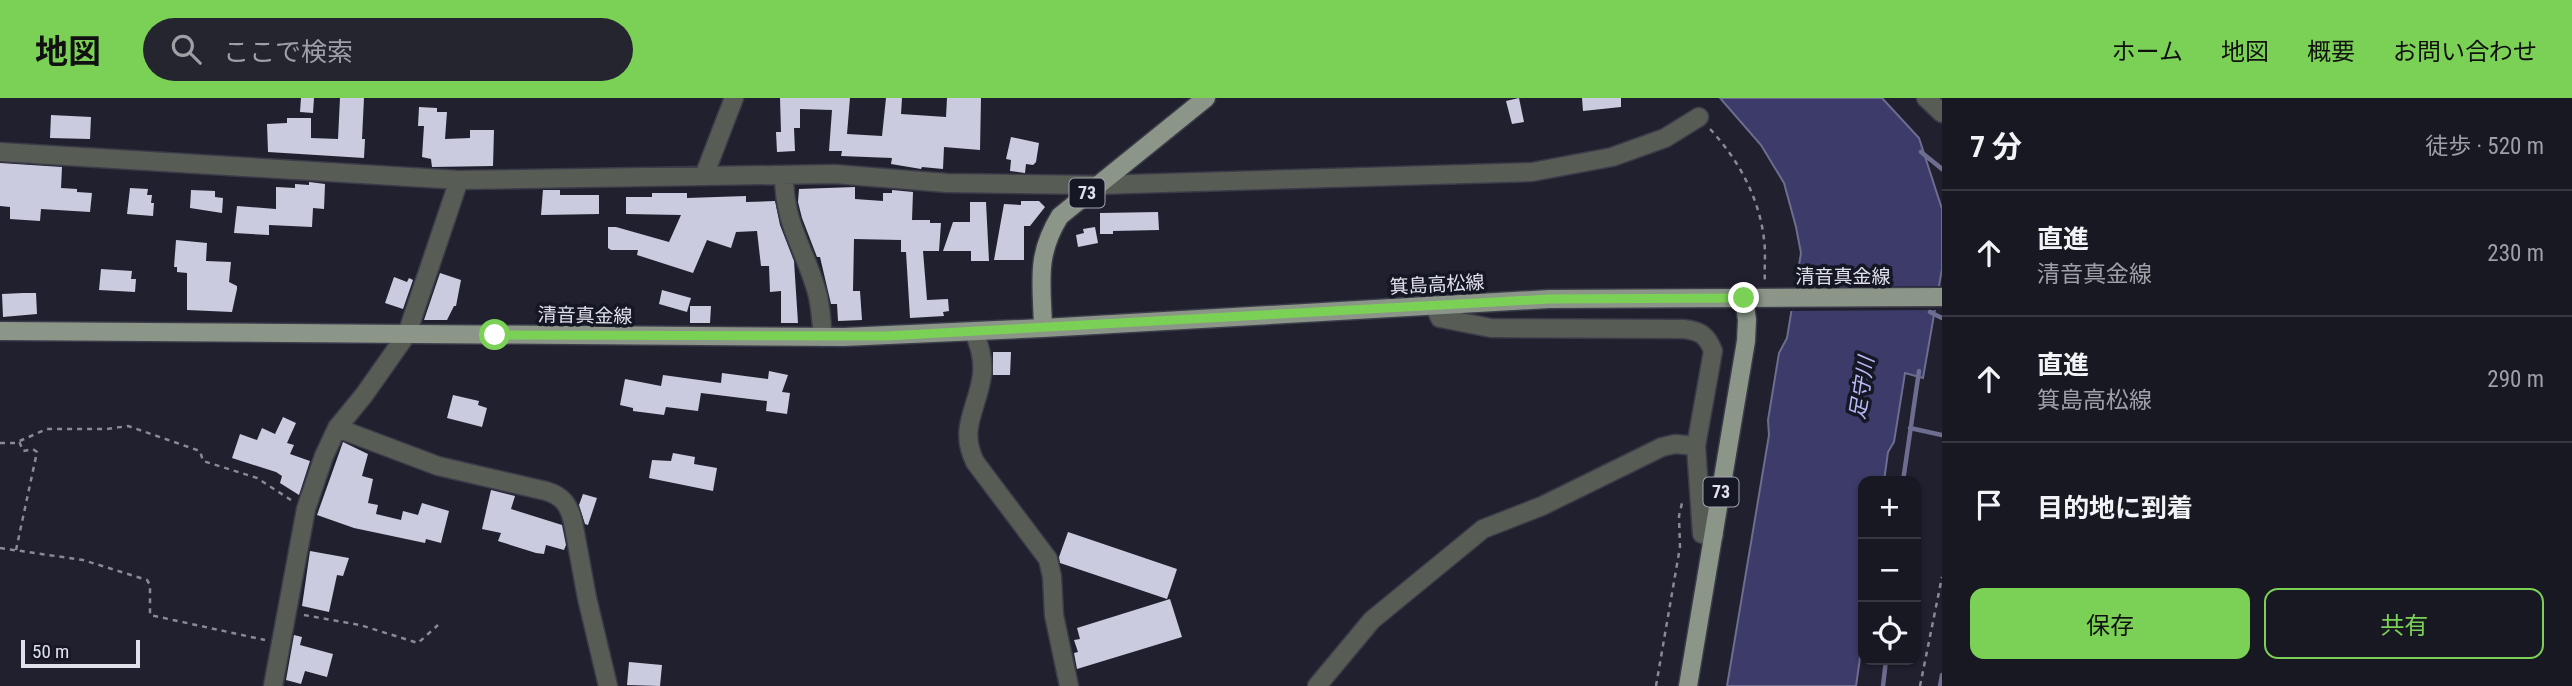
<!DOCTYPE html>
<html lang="ja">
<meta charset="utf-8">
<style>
:root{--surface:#181823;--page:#252530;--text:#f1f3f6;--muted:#9fa0a6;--line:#363741;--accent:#7bd156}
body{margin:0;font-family:"Roboto Condensed","Noto Sans JP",sans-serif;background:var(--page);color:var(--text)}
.controls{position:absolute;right:21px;bottom:21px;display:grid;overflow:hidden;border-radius:14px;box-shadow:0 2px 5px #0004}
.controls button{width:63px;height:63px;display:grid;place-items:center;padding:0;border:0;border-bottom:2px solid var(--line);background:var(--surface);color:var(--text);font:35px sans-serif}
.scale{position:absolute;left:21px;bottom:18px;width:119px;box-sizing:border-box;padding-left:7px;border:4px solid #e0e1eb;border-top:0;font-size:19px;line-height:24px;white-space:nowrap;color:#e0e1eb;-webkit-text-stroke:5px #161725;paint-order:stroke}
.stop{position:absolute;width:21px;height:21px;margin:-16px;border:5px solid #7bd156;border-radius:50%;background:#fff}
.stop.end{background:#7bd156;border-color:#fff;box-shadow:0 2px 7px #0008}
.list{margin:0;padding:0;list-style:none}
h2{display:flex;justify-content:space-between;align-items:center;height:91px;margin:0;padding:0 28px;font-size:30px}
h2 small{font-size:23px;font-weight:400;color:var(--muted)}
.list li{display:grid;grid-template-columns:46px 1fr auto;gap:21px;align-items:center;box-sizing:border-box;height:126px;padding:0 28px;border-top:2px solid var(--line)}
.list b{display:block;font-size:26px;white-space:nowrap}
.list p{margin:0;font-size:23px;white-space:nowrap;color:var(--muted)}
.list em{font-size:23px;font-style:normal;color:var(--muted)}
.actions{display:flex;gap:14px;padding:21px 28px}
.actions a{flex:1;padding:16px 0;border:2px solid var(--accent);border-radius:14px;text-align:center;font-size:24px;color:var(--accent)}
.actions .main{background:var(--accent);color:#111}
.icon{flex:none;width:38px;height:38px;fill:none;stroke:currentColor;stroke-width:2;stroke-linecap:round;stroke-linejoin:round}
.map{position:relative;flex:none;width:1942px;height:588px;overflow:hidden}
header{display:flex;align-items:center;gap:42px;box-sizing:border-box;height:98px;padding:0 35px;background:var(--accent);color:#111}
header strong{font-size:33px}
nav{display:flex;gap:38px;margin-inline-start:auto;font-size:24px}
.search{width:490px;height:63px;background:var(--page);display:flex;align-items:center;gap:18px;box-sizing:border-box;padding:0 24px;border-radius:38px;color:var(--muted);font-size:26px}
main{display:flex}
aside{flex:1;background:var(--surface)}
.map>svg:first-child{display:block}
.water{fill:#3c3b69;stroke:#6d6d90;stroke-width:2}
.pier{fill:#20202f}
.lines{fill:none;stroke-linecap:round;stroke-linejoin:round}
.stream{stroke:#6d6d90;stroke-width:4.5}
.building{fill:#cacbdf}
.minor-casing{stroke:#3b3b49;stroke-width:21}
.major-casing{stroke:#3b3b49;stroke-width:21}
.path{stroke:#898a96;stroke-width:2.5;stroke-dasharray:5 5;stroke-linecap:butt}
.minor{stroke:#575c55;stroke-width:18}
.major{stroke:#8b9588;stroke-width:18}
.route{stroke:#7bd156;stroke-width:9}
.labels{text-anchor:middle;stroke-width:7;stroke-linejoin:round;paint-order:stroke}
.shield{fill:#161725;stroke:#a3a4b0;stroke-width:2}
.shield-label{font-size:18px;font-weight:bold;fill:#e0e1eb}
.street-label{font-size:19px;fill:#e0e1eb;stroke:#161725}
.water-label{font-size:21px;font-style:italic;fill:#b9bbf8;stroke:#161725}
</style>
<header>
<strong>地図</strong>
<div class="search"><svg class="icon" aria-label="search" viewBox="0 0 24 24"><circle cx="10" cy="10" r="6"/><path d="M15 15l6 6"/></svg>ここで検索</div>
<nav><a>ホーム</a><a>地図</a><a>概要</a><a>お問い合わせ</a></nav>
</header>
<main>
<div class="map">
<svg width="1942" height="588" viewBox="0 0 1942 588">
<rect width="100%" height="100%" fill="#20202f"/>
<path class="water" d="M1720,0H1882L1919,40L1942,111V171L1923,280L1905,275L1894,344L1888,354L1884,383H1863V539L1856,588H1727L1769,337L1768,322L1779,255L1787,240L1801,155L1796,129L1784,85L1761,47Z"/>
<path class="pier" d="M1942,188L1938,212L1788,213L1792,189Z"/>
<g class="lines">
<path class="stream" d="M1921,54L1942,71
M1930,214L1942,220
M1910,330L1942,337
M1903,383L1919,273
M1883,588L1886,562
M1940,588L1942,577"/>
</g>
<path class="building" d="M301,0H314L313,15L300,14Z
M340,0H364L362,41H365L364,60L268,54L267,26L287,25V20H311V40L338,41Z
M780,0H850L847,36L882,38L886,0H902L901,16L946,19L947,0H981L980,52L944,49L943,71L922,69L921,71L891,66L892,60L841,58L842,53H829L832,12L800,11V30H794L795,53L777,54L776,34H781Z
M1519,0L1524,24L1512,26L1506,3Z
M1582,0H1621V9L1583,13Z
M419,9L437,10V14H447L445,41L470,40V32H494L493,68L432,69L431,61L422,59L424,28H418Z
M51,17L91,19L90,41L50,40Z
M1011,39L1039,45L1036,64L1033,67L1026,66L1025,75L1010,73L1011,62L1006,61Z
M0,65L62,69L61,90L77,91V94L92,95L90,114L41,111L40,123L10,121V109L0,108Z
M309,84L325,86L324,111L313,110L312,129L269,127V137L234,135L237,108L276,111V89L295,90V86L309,87Z
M855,89V101L883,103V95H892V92L913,94L912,122H930V125H941L939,153H923L927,202L948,201L949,213L943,214L944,218L910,220L906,154H901V142L854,141L853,193H860L862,222L838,223L837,206H831L820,159H817L802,120L798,104L799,91Z
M130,90L148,91L147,97H152L151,105H154L153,118L127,116Z
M191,92L215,93V99L223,100L222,115L190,110Z
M543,92H560V97H599V116L541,117Z
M652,95H687V100L746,98V104L775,103L780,127L794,163L798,225H781V193L770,194L769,168H761L757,133L736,134L731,150L707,142L693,175L637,157L638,152H611L608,150V129H616L669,144L681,117L626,116V99H652Z
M1021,103H1039L1045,109L1030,128H1024V162H994L1004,106L1021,107Z
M970,104H986L989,163H971V153H943L953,124H970Z
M1158,114L1159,132L1113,133V136H1100V115Z
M1095,129L1098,145L1078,149L1076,137L1084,135L1083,131Z
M176,142L207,145L206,163L231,164L229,184L237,188V191L232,214L187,212V175L177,174V169H174Z
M101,171L132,173L131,181H136L135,194L99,192Z
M440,175L461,182L456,208H454L447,222H424Z
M394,179L407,184L409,180L413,182L403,211L385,205Z
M662,192L691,200L687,214L659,206Z
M23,195H36L37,216L3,219L2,196Z
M690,208H711L710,225H690Z
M993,254H1011L1010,277H993Z
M769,273L788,277L782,294L790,295L787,316L766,313L767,303L701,295L698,313L666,309L664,317L633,313V310L620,307L625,281L661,288L663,277L721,285L722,275L768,281Z
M453,297L479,303L478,307L487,310L482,329L447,320Z
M283,319L296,325L287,345L294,347L290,356L310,363L299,397L280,385L282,378L276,374L232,360L240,336L257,342L262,330L275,336Z
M343,344L368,356L362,378L373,381L368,405L378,407L376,416L401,422L403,413L418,417L422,405L449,413L441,445L426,441L425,445L354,430L317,417Z
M673,355L695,359L694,366L717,370L713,393L649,380L652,362L671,363Z
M491,392L515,398L511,411L562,427L566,447L564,452L546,447L544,456L536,455L498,443L501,435L482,431Z
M583,396L597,400L588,427L585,426L579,407Z
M1068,434L1177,471L1167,501L1060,465L1059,459Z
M310,453L349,460L343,478L337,477L329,514L302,508Z
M1170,501L1182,539L1077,571L1074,555L1078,554L1074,542L1080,541L1077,530Z
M294,537L302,539L300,547L333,556L327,579L305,573L301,586L286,582Z
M629,564L662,567L660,588L627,587Z"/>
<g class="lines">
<g class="minor-casing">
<path id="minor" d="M1926,0L1942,15
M0,54L459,82L834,76L947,85L1097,87L1532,74L1612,59L1665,40L1699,19
M784,77C784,126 803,147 816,191C821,206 821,223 823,239
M704,78L734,0
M1434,207L1440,220L1491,230L1684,231C1700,233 1707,237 1713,253L1696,348L1702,436L1714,437
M974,233C979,247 984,261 982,277C978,310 958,330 975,364L1048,461L1052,479L1054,517L1069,588
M337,330L438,368L546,393C563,398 569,407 573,424L587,500L608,588
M273,588L306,411L324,358L337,330L364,297L407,236L459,82
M1317,588L1372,522L1483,431L1542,408L1662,349L1675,346L1696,348"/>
</g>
<g class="major-casing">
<path id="major" d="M1043,230C1042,185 1035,158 1060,118L1206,0
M0,233L844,239L1043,230L1549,201L1942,199
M1688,588L1746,243L1747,222L1744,200"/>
</g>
<path class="path" d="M1710,31C1738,61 1759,99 1764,141C1766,156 1764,170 1765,184
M0,345H15L47,331H107L128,328L200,353L203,363L257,380L291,402
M0,450L83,462L147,482L150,487V517L265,542
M16,452L37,354L33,351L23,353L19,343
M304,517L360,527L418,545L438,527
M1656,588L1680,449L1679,418L1682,405
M1920,588L1942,479"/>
<use href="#minor" class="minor"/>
<use href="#major" class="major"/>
</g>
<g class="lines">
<path class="route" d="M495,237L886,238L1549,201L1744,200"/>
</g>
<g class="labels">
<g class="shield">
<rect x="1069.5" y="80.5" width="35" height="29" rx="5"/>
<rect x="1703.5" y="379.5" width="35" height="29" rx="5"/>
</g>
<g class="shield-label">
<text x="1087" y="101">73</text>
<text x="1721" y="400">73</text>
</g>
<g class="street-label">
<text x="1843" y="185">清音真金線</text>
<text transform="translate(1437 186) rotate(-3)" y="7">箕島高松線</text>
<text transform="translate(585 217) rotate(1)" y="7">清音真金線</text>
</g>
<g class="water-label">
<text transform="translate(1862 290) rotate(-81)" y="7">足守川</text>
</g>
</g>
</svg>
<div class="controls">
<button>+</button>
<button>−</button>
<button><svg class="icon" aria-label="locate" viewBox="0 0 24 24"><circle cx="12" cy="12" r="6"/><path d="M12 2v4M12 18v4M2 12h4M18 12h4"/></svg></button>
</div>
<div class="scale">50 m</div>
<div class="stop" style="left:495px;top:237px"></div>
<div class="stop end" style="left:1744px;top:200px"></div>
</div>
<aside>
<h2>7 分<small>徒歩 · 520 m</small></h2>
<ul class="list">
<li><svg class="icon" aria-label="ahead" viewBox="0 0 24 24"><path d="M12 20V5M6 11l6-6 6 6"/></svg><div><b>直進</b><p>清音真金線</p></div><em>230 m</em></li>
<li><svg class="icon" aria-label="ahead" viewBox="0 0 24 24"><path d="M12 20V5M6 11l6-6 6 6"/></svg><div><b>直進</b><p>箕島高松線</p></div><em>290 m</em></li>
<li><svg class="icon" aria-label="arrive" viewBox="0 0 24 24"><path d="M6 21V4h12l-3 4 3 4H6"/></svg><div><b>目的地に到着</b></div></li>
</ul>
<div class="actions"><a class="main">保存</a><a>共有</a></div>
</aside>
</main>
